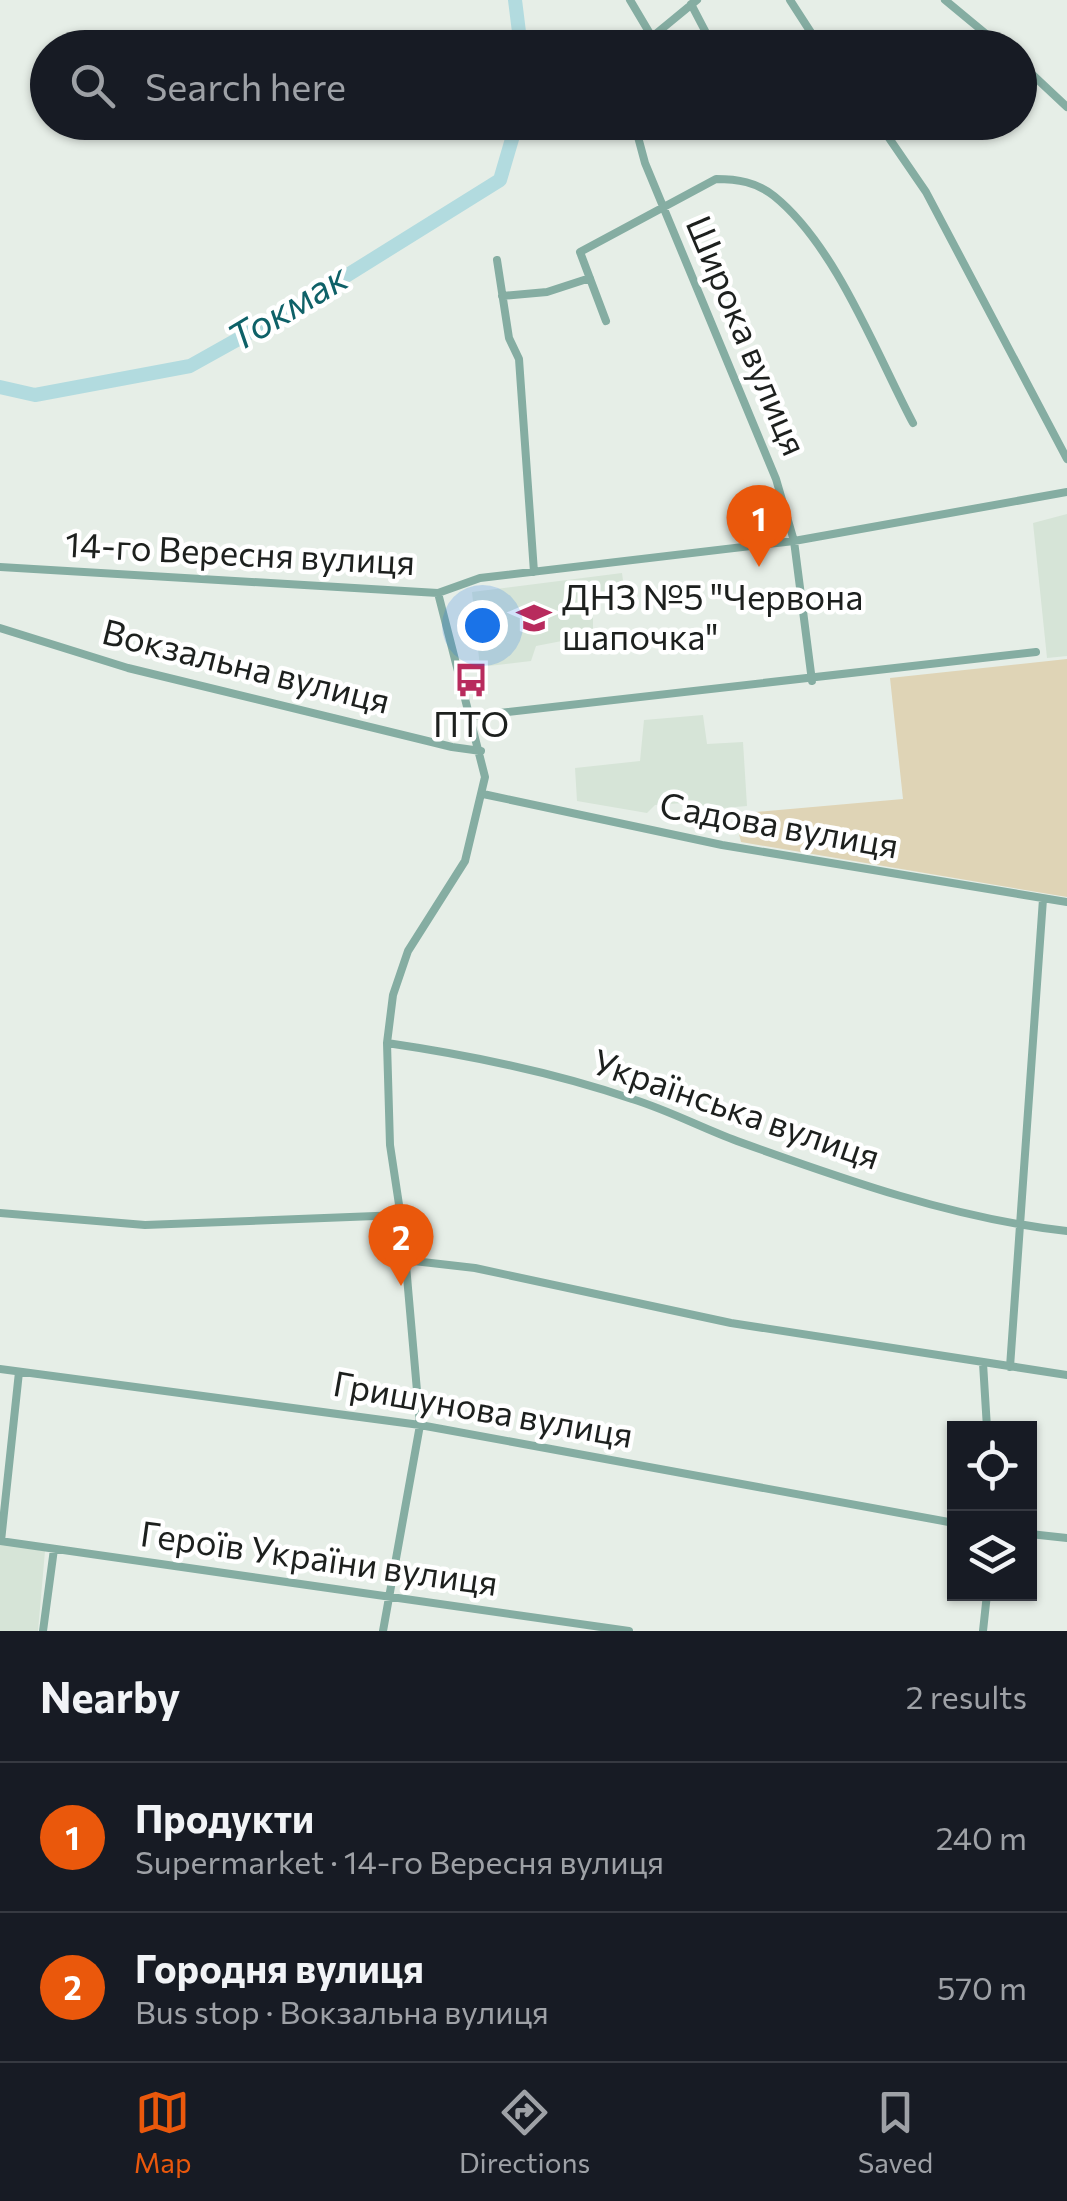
<!DOCTYPE html>
<meta charset="utf-8">
<style>
:root{--surface:#171b24;--page:#20242c;--text:#f1f3f6;--muted:#9ea1a6;--line:#363941;--accent:#ea580c}
body{margin:0;font-family:Commissioner,sans-serif;background:var(--page);color:var(--text)}
.controls{position:absolute;right:30px;bottom:30px;display:grid;overflow:hidden;border-radius:0px;box-shadow:0 2px 8px #0004}
.controls button{width:90px;height:90px;display:grid;place-items:center;padding:0;border:0;border-bottom:2px solid var(--line);background:var(--surface);color:var(--text);font:50px sans-serif}
.you{position:absolute;left:482px;top:625px;width:35px;height:35px;margin:-25px;border:8px solid #fff;border-radius:50%;background:#1a73e8;box-shadow:0 0 0 15px #1a73e833}
.badge{display:grid;place-items:center;width:65px;height:65px;border-radius:50%;background:var(--accent);color:#fff;font-size:32px;font-weight:700}
.pin{position:absolute;translate:-50% -82px;filter:drop-shadow(0 2px 5px #0008)}
.pin::after{content:'';position:absolute;top:52px;width:35px;height:30px;background:inherit;clip-path:polygon(0 0,100% 0,50% 100%)}
.list{margin:0;padding:0;list-style:none}
h2{display:flex;justify-content:space-between;align-items:center;height:130px;margin:0;padding:0 40px;font-size:42px}
h2 small{font-size:32px;font-weight:400;color:var(--muted)}
.list li{display:grid;grid-template-columns:65px 1fr auto;gap:30px;align-items:center;box-sizing:border-box;height:150px;padding:0 40px;border-top:2px solid var(--line)}
.list b{display:block;font-size:38px;white-space:nowrap}
.list p{margin:0;font-size:32px;white-space:nowrap;color:var(--muted)}
.list em{font-size:32px;font-style:normal;color:var(--muted)}
.icon{flex:none;width:55px;height:55px;fill:none;stroke:currentColor;stroke-width:2;stroke-linecap:round;stroke-linejoin:round}
.map{position:relative;flex:none;width:1067px;height:1631px;overflow:hidden}
.search{position:absolute;background:var(--surface);box-shadow:0 2px 8px #0004;left:30px;right:30px;top:30px;height:110px;display:flex;align-items:center;gap:25px;box-sizing:border-box;padding:0 35px;border-radius:55px;color:var(--muted);font-size:38px}
.sheet{height:430px;background:var(--surface)}
nav{display:flex;justify-content:space-around;align-items:center;box-sizing:border-box;height:140px;border-top:2px solid var(--line);background:var(--surface);font-size:28px;color:var(--muted)}
nav a{display:grid;justify-items:center;gap:5px}
nav .on{color:var(--accent)}
.map>svg:first-child{display:block}
.built{fill:#d6e4d7}
.green{fill:#dfd4b6}
.lines{fill:none;stroke-linecap:round;stroke-linejoin:round}
.river{stroke:#b2dbdf;stroke-width:14}
.minor{stroke:#85ada2;stroke-width:8}
.labels{text-anchor:middle;stroke-width:9;stroke-linejoin:round;paint-order:stroke}
.street-label{font-size:35px;fill:#1d201e;stroke:#fff}
.poi-label{font-size:35px;fill:#1d201e;stroke:#fff;text-anchor:start}
.water-label{font-size:38px;font-style:italic;fill:#0e6168;stroke:#fff}
</style>
<div class="map">
<svg width="1067" height="1631" viewBox="0 0 1067 1631">
<rect width="100%" height="100%" fill="#e6eee7"/>
<path class="built" d="M1067,514V656L1047,658L1033,523Z
M622,573L624,588L593,600V635L536,646L531,661L480,667L472,592Z
M703,715L707,744L743,742L747,806L700,810L698,802L655,805L647,813L577,801L575,768L640,761L644,720Z
M0,1544L45,1551L38,1631H0Z"/>
<path class="green" d="M1067,659V897L741,842L734,814L903,799L890,678Z"/>
<g class="lines">
<path class="river" d="M515,0L521,48
M0,387L35,395L190,366L301,304L500,180L517,122"/>
<path class="minor" d="M630,0L652,37
M790,0L821,48
M945,0L1003,48
M691,4L714,48
M649,48L652,37L697,0
M1020,63L1067,107
M634,122L645,163L776,479L794,541L812,681
M762,122L771,135
M878,122L926,192L1067,459
M497,260L509,338L519,359L534,572
M502,296L547,292L590,278
M606,321L580,252L716,179C737,179 757,182 774,196C836,246 876,353 913,423
M0,567L438,593L480,578L794,541L1067,492
M0,628L128,668L452,747L481,751
M473,716L1036,652
M483,794L722,845L1067,902
M387,1043C469,1055 553,1072 632,1099C668,1110 702,1128 737,1141C843,1179 955,1219 1067,1231
M0,1213L145,1225L401,1215
M405,1260L475,1268L731,1323L1067,1375
M983,1363L987,1428
M1010,1367L1043,899
M0,1369L420,1425L954,1523
M1030,1534L1067,1538
M0,1541L629,1631
M1,1541L19,1372
M43,1631L54,1549
M383,1631L420,1425L403,1231L390,1145L387,1043L393,995L408,951L465,861L485,777L438,593
M983,1631L987,1594"/>
</g>
<defs>
<g id="school-bare" transform="scale(2.7)"><path d="M0-5L7-2L0 1L-7-2ZM-4 1L0 2.5L4 1V4Q0 6-4 4Z" fill="#b82b5d" stroke="#fff" stroke-width="2.5" paint-order="stroke"/></g>
<g id="bus-bare" transform="scale(2.7)"><path d="M-5-6H5V4H4V6H2V4H-2V6H-4V4H-5ZM-3.5-4V0h7V-4ZM-3.5 1.2v1.5H-2V1.2ZM2 1.2v1.5H3.5V1.2Z" fill="#b82b5d" stroke="#fff" stroke-width="2.5" paint-order="stroke"/></g>
</defs>
<g fill-rule="evenodd">
<use href="#school-bare" x="534" y="618"/>
<use href="#bus-bare" x="471" y="680"/>
</g>
<g class="labels">
<g class="street-label">
<text transform="translate(746 336) rotate(67)" y="12">Широка вулиця</text>
<text transform="translate(240 554) rotate(3)" y="12">14-го Вересня вулиця</text>
<text transform="translate(246 667) rotate(14)" y="12">Вокзальна вулиця</text>
<text transform="translate(779 826) rotate(10)" y="12">Садова вулиця</text>
<text transform="translate(736 1110) rotate(19)" y="12">Українська вулиця</text>
<text transform="translate(483 1410) rotate(10)" y="12">Гришунова вулиця</text>
<text transform="translate(319 1559) rotate(8)" y="12">Героїв України вулиця</text>
</g>
<g class="poi-label">
<text x="562" y="610">ДНЗ №5 "Червона<tspan x="562" dy="40">шапочка"</tspan></text>
<text x="471" y="737" text-anchor="middle">ПТО</text>
</g>
<g class="water-label">
<text transform="translate(288 308) rotate(-31)" y="13">Токмак</text>
</g>
</g>
</svg>
<div class="controls">
<button><svg class="icon" aria-label="locate" viewBox="0 0 24 24"><circle cx="12" cy="12" r="6"/><path d="M12 2v4M12 18v4M2 12h4M18 12h4"/></svg></button>
<button><svg class="icon" aria-label="layers" viewBox="0 0 24 24"><path d="M12 4l9 5-9 5-9-5zM3 14l9 5 9-5"/></svg></button>
</div>
<div class="you"></div>
<div class="pin badge" style="left:759px;top:567px">1</div>
<div class="pin badge" style="left:401px;top:1286px">2</div>
<div class="search"><svg class="icon" aria-label="search" viewBox="0 0 24 24"><circle cx="10" cy="10" r="6"/><path d="M15 15l6 6"/></svg>Search here</div>
</div>
<section class="sheet">
<h2>Nearby<small>2 results</small></h2>
<ul class="list">
<li><span class="badge">1</span><div><b>Продукти</b><p>Supermarket · 14-го Вересня вулиця</p></div><em>240 m</em></li>
<li><span class="badge">2</span><div><b>Городня вулиця</b><p>Bus stop · Вокзальна вулиця</p></div><em>570 m</em></li>
</ul>
</section>
<nav>
<a class="on"><svg class="icon" aria-label="map" viewBox="0 0 24 24"><path d="M3 6l6-2 6 2 6-2v14l-6 2-6-2-6 2zM9 4v14M15 6v14"/></svg>Map</a>
<a><svg class="icon" aria-label="directions" viewBox="0 0 24 24"><path d="M12 3l9 9-9 9-9-9zM9 14v-3h6M13 9l2 2-2 2"/></svg>Directions</a>
<a><svg class="icon" aria-label="saved" viewBox="0 0 24 24"><path d="M7 4h10v16l-5-4-5 4z"/></svg>Saved</a>
</nav>
